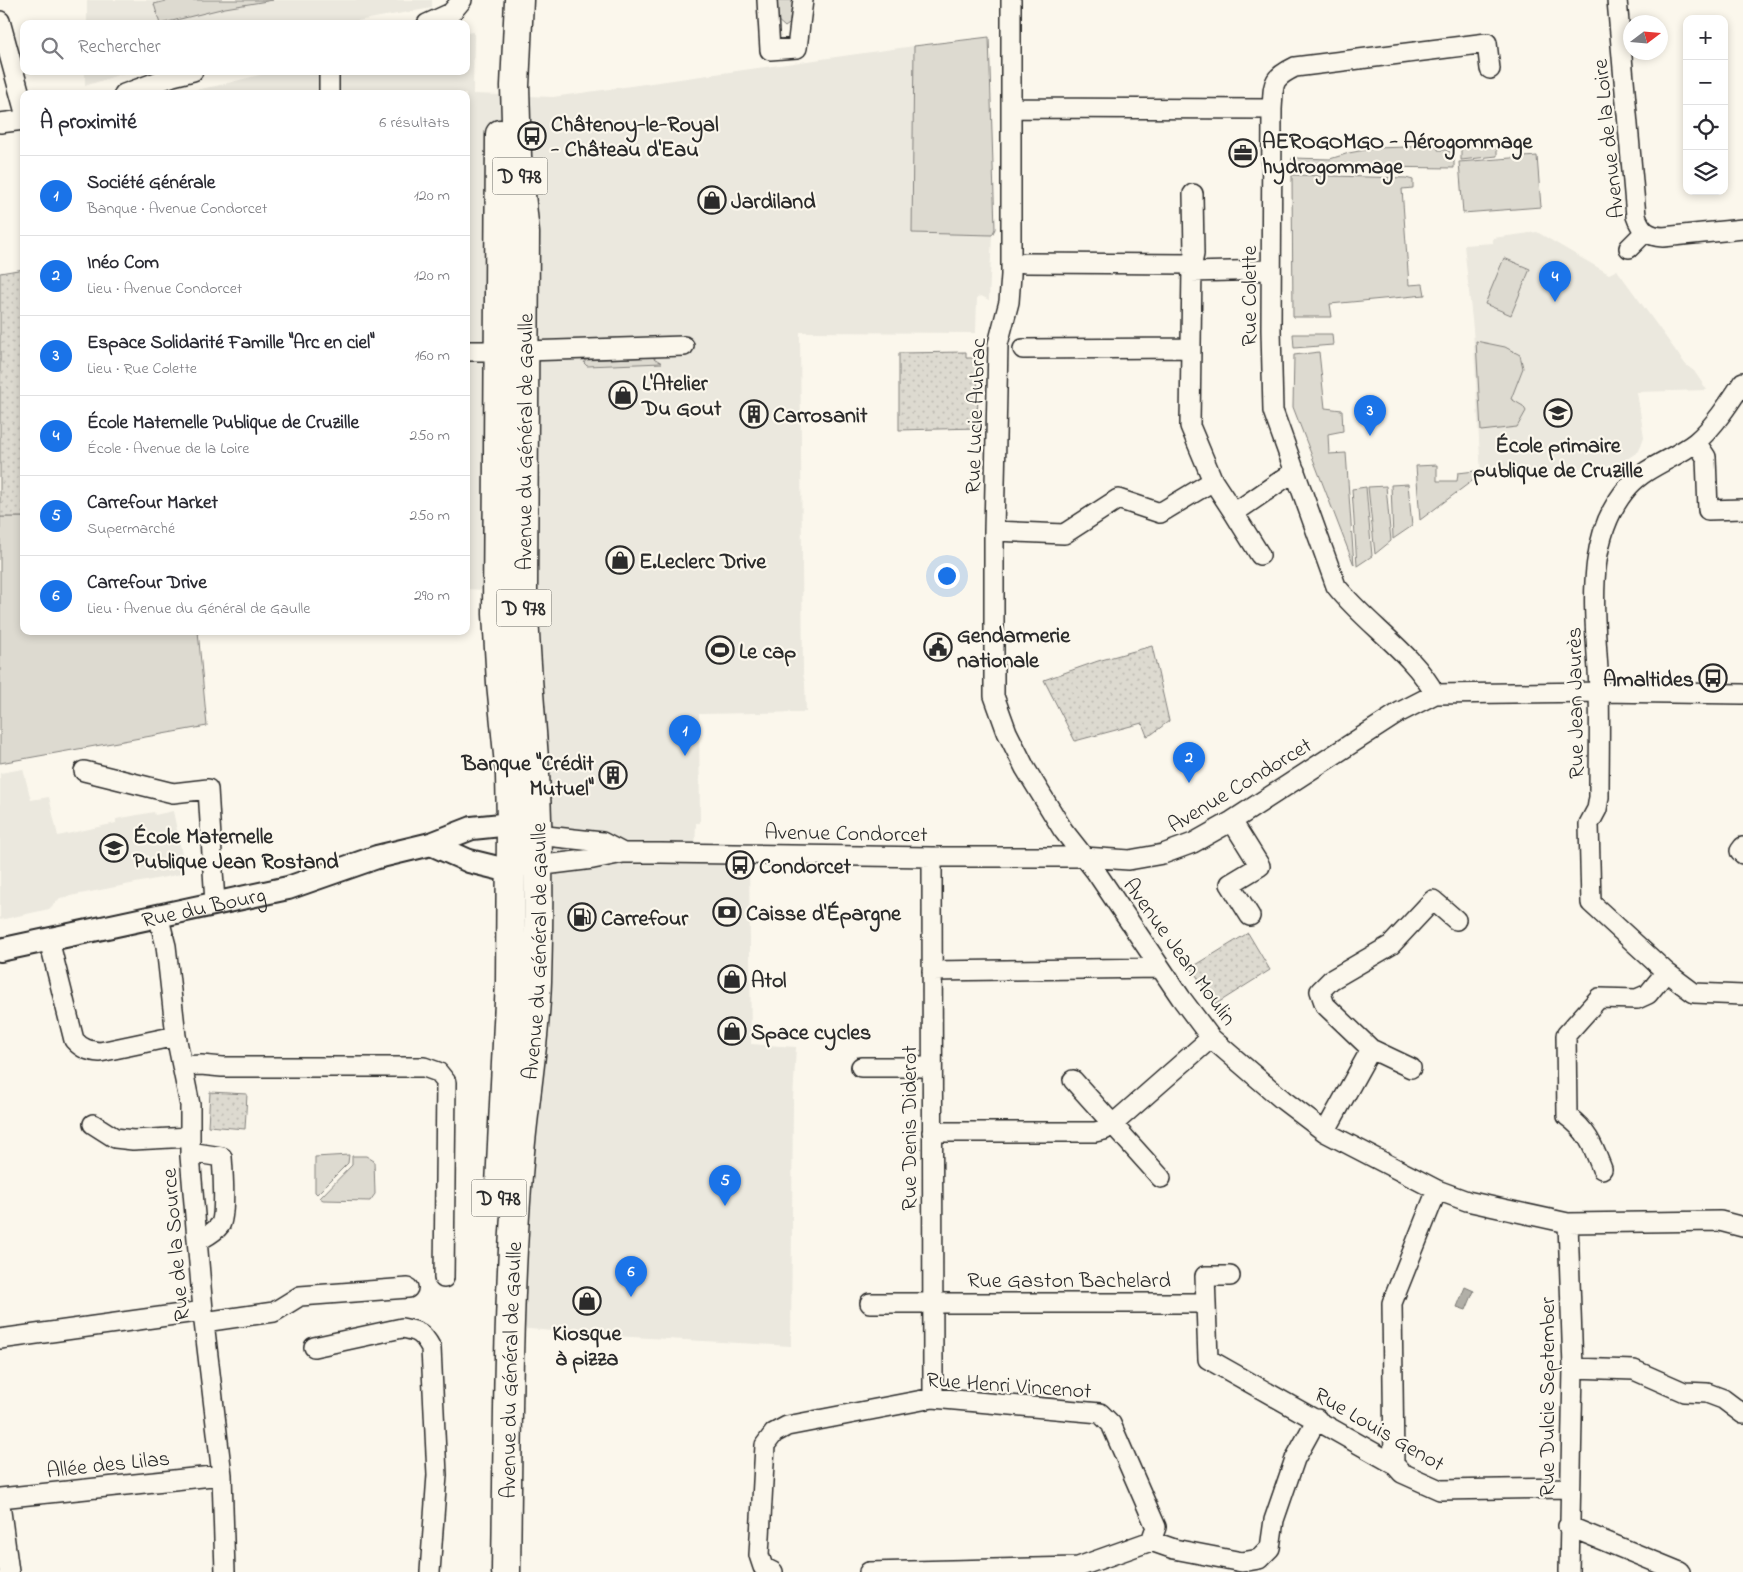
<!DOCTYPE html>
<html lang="fr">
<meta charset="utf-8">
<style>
:root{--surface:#fff;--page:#f7f7f7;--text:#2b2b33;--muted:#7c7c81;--line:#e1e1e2;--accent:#1a73e8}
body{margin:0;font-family:"Indie Flower",sans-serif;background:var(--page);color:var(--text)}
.controls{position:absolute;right:15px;top:15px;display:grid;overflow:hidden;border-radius:10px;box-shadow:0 2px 8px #0003}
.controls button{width:45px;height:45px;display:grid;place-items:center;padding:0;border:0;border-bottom:1px solid var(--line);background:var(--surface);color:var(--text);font:25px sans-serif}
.compass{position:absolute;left:1623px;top:15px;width:45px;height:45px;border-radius:50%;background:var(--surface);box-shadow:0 2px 8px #0003;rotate:74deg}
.you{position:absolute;left:946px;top:575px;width:18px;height:18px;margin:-12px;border:4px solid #fff;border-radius:50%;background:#1a73e8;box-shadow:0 0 0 8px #1a73e833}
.badge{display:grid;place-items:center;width:32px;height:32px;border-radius:50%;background:var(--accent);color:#fff;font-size:16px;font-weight:700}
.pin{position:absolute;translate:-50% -41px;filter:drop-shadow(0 1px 2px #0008)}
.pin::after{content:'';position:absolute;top:26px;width:18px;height:15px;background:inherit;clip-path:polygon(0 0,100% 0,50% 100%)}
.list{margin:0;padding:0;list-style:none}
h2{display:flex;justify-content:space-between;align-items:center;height:65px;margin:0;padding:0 20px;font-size:21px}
h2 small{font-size:16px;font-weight:400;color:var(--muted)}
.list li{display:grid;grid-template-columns:32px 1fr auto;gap:15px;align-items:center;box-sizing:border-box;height:80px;padding:0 20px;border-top:1px solid var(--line)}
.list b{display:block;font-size:19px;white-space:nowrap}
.list p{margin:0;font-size:16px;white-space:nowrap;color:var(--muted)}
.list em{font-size:16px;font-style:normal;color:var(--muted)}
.icon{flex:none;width:28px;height:28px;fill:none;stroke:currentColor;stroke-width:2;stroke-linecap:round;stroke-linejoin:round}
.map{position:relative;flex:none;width:1743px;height:1572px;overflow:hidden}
.search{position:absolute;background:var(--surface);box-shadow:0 2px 8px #0003;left:20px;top:20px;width:450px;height:55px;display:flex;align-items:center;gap:12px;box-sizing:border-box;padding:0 18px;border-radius:10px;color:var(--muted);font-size:19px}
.panel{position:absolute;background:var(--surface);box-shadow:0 2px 8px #0003;left:20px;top:90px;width:450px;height:545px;border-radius:10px}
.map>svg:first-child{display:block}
.built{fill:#ebe8de}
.grass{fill:#dddad0;stroke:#84827e}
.park{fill:url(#park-dots);stroke:#84827e}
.water{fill:#b1afa7;stroke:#7b7a75}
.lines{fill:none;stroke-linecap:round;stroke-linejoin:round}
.minor-casing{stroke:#2b2b2b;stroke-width:22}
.tertiary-casing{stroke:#2b2b2b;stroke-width:26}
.primary-casing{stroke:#2b2b2b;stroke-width:31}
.minor{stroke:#fbf7ec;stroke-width:19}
.tertiary{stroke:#fbf7ec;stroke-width:22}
.primary{stroke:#fbf7ec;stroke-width:28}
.labels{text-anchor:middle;stroke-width:4.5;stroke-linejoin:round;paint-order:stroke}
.shield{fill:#fbf7ec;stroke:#696865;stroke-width:1}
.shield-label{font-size:21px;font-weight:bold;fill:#2b2b2b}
.poi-label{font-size:22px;font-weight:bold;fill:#2b2b2b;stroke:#fbf7ec;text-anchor:start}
.street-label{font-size:22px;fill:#2b2b2b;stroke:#fbf7ec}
</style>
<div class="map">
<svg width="1743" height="1572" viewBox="0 0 1743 1572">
<defs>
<pattern id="park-dots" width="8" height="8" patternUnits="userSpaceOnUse" patternTransform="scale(1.25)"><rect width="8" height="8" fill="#dddad0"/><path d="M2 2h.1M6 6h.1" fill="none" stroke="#bebbb3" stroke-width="1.8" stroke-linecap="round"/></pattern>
</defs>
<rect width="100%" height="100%" fill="#fbf7ec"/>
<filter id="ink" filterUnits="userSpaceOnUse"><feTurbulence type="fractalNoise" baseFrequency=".02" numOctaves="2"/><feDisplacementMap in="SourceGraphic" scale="10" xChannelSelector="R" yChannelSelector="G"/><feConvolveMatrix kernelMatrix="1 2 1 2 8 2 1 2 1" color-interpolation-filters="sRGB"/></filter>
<g filter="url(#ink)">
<path class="built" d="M87,0H432V8L340,24H87Z
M474,32L473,94L553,97L914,46L913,233L992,235L989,300L981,296L977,297L976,333L800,332L803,674L805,683L806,712L699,714L700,823H696L695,853L749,854L751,1044L796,1047L793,1100L791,1346L614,1336L505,1327L531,1063L523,592L466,589V94H174L216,86L275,71H466V33Z
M85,71H130L85,86Z
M1537,232L1609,274L1617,270L1686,365L1694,371L1707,390L1637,392L1644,437L1639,451L1618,465L1481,477L1473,329L1464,245L1493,243V238Z
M23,769L31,800L49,797L58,836L116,823V819L154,812L155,815L173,811L186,873L60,898L49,909L0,920V773Z"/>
<path class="grass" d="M170,0H273L225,8L160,24L154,4Z
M775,0H797L796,19L785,27L776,19Z
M989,37L995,229L992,235L912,233L914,46Z
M1467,140H1482L1491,147L1497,146V156L1461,160V144Z
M1438,146V150H1446L1454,154V168L1291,166L1292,158L1330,159L1349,153L1375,148Z
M1537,156L1541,207L1463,213L1459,162Z
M1292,175L1406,178L1413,180V188L1402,189L1409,285L1423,284L1425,295L1330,304L1332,317H1293Z
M1504,258L1530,269L1511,315L1485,304Z
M1293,334H1332L1333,345L1294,348Z
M1476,341L1505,347L1520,355L1523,368L1511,399L1523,406L1526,411L1517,427L1481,431Z
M1319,352L1325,408L1342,410L1343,431L1328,434L1329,454L1346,453L1354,565L1293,407L1294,355Z
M652,357L662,363L587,366L584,363L586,360Z
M1437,465V481H1457L1458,473L1475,471L1476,478L1420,520L1416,466Z
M1408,484L1412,526L1393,539L1391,485Z
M1386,486L1391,541L1375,554L1368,487Z
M1366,487L1372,556L1357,566L1352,489Z
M0,517H24V631H198L207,726L0,763Z
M349,1155L348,1163L317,1194L315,1192V1157Z
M352,1156H366L374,1161L375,1194L370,1201L323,1200L320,1198L352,1165Z"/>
<path class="park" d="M24,269V517H0V273Z
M966,352V358H977L978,428L899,430V353Z
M1152,646L1169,721L1152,734L1147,736L1142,723L1075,741L1044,680L1098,661Z
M1248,933L1270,970L1216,1004L1191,968Z
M210,1092L247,1094L245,1129L208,1126Z"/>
<path class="water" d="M1465,1287L1474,1291L1466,1310L1457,1307Z"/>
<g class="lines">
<g class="minor-casing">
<path id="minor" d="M767,0L770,50L797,48L803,0
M1011,0V275L1009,302L998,344L994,531V696L1007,732L1025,768L1063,830L1096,872L1181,998L1211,1038L1283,1100L1325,1132L1437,1190L1467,1201L1568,1223L1720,1221L1743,1227
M1617,0L1636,216C1641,231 1648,236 1663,237L1743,229
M0,21L24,109
M427,24L451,13L462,0
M124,94L173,76L193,71
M329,94V71
M1012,108L1272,109
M0,123L24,120
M1629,248L1645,232
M1192,264L1194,254L1193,194
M1191,272L1271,270
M1023,349L1191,348
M466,351H526L684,346
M1743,382C1730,402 1714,427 1696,442C1676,458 1647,466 1629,486C1580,541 1597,623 1599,691C1600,726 1599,762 1599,797L1597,809L1589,824L1591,903L1666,972L1694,993L1743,995
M1696,442L1706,457L1708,510L1743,509
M1213,481L1234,513L1295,471
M1234,513L1260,555
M994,531L1064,534L1118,499L1160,513L1213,481L1190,426L1192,264L1025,263
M1435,694C1412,652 1366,624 1336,586L1273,411L1271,330L1272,109C1274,84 1270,79 1295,67L1487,43L1490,69
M84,771L173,793L208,789L215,903
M1232,821L1260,866L1230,884L1250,916
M528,831L537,835L602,842L623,853
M1743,847L1740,851L1743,854
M932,857L933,1398
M528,867L593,859L623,853H661L932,857H1084L1129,860L1163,854L1193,843L1232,821L1400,712L1435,694L1599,692L1743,694
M158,915L166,946L176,1036L190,1105V1156L204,1322L222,1475L225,1572
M49,940L74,1040C82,1049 89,1051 100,1052L176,1036
M932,971L1160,968
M182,1066L201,1065L222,1067H424L438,1072L446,1082L444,1278
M861,1067H932
M1411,1068L1371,1049L1325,1005L1320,991L1331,980L1391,945L1433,900L1456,920
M1073,1080L1161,1178
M93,1124L115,1138L133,1140L190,1137
M932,1132H1095L1104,1130L1113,1124L1211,1038
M1325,1132L1371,1049
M190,1156L196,1153L222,1157C223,1170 226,1216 220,1225C215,1232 205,1237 198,1241
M1602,1169C1593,1146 1588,1131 1567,1116L1566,1035L1599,998L1637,999L1648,994L1666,972
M1568,1223L1573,1368L1569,1572
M1230,1276H1205L1208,1359L1394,1464L1402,1473L1440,1490L1570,1488
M870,1303H1206
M204,1322L274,1312L300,1296L408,1288
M0,1339L203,1311
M314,1347L402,1328C419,1331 423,1333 431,1348L437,1475L430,1572
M1573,1368L1634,1370L1684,1392L1707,1393L1723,1399L1743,1414
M1394,1464L1392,1303L1437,1190
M0,1498L222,1475
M0,1504L9,1572
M1568,1526L1680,1572
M773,1572L763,1567L759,1555L765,1445L774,1433L787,1426L933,1398L1100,1413L1111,1424L1156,1527L1151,1541
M869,1572L1078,1567L1151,1541L1174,1549L1242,1562L1259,1559L1270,1548L1274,1520L1295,1459L1317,1419"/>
</g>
<g class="tertiary-casing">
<g id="tertiary">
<path d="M431,844L469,861L510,871"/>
<path id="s1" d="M0,950L288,888L377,857L431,844L472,828L511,824"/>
</g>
</g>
<g class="primary-casing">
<g id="primary">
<path d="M500,1185L510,982L511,824L510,775L501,683L497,614L500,134"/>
<path id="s2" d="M506,1572C508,1436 507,1299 519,1163C524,1102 535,1042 537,981C539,913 539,843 535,774C531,713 525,653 523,592L525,233L517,156L515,86L519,0"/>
</g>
</g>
<use href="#minor" class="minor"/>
<use href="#tertiary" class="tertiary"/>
<use href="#primary" class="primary"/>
</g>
</g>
<defs>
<g id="bus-ring" transform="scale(1.4375)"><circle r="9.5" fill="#fbf7ec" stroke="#2b2b2b" stroke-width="1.5"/><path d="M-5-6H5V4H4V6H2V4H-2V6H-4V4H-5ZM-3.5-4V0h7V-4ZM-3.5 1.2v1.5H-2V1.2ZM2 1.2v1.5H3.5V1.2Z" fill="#2b2b2b"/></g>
<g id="office-ring" transform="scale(1.4375)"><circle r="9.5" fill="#fbf7ec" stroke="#2b2b2b" stroke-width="1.5"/><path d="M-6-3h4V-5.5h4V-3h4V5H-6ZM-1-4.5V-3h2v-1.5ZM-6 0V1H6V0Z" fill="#2b2b2b"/></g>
<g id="shop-ring" transform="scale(1.4375)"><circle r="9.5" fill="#fbf7ec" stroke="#2b2b2b" stroke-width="1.5"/><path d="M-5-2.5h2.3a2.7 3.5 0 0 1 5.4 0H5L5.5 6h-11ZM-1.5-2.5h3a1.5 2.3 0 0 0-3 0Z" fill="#2b2b2b"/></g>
<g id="school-ring" transform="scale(1.4375)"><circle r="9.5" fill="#fbf7ec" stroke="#2b2b2b" stroke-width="1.5"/><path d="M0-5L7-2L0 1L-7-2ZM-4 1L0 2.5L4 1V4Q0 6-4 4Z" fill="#2b2b2b"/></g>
<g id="building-ring" transform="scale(1.4375)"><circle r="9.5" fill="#fbf7ec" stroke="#2b2b2b" stroke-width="1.5"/><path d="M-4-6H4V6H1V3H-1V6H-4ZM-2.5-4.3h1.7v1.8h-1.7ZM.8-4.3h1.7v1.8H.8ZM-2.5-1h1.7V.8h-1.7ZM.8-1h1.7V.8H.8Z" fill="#2b2b2b"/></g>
<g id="civic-ring" transform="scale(1.4375)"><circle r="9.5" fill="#fbf7ec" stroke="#2b2b2b" stroke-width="1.5"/><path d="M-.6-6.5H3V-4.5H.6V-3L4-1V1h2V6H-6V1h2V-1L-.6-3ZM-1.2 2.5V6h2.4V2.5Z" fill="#2b2b2b"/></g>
<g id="stadium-ring" transform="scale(1.4375)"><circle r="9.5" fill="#fbf7ec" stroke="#2b2b2b" stroke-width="1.5"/><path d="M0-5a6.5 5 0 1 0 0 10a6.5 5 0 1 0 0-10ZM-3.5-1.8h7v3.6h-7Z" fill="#2b2b2b"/></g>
<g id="bank-ring" transform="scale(1.4375)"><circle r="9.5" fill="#fbf7ec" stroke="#2b2b2b" stroke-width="1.5"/><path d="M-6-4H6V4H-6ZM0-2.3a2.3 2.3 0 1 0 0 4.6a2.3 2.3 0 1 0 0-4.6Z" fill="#2b2b2b"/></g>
<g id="fuel-ring" transform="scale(1.4375)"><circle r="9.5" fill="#fbf7ec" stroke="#2b2b2b" stroke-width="1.5"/><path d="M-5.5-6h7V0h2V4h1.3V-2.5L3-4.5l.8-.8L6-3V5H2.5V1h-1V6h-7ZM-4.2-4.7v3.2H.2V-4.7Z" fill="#2b2b2b"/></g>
</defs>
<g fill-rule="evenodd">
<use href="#bus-ring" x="532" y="136"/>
<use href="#office-ring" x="1243" y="153"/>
<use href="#shop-ring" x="712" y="200"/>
<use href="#shop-ring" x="623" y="395"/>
<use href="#school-ring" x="1558" y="413"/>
<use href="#building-ring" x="754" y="414"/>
<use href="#shop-ring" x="620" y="560"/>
<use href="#civic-ring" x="938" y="647"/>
<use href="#stadium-ring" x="720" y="650"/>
<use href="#bus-ring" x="1713" y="678"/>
<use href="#building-ring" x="613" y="775"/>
<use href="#school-ring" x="114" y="848"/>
<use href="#bus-ring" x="740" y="865"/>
<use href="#bank-ring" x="727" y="912"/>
<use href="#fuel-ring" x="582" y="917"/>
<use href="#shop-ring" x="732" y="979"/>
<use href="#shop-ring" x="732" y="1031"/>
<use href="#shop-ring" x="587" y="1301"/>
</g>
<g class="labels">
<g class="shield">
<rect x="492.5" y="157.5" width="55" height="37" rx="4"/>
<rect x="496.5" y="589.5" width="55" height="37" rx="4"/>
<rect x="471.5" y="1179.5" width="55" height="37" rx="4"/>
</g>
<g class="shield-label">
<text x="520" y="183">D 978</text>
<text x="524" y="615">D 978</text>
<text x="499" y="1205">D 978</text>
</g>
<g class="poi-label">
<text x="551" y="131">Châtenoy-le-Royal<tspan x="551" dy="25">- Château d'Eau</tspan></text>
<text x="1262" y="148">AEROGOMGO - Aérogommage<tspan x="1262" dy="25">hydrogommage</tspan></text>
<text x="731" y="208">Jardiland</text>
<text x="642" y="390">L'Atelier<tspan x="642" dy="25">Du Gout</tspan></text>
<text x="773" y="422">Carrosanit</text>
<text x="1558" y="452" text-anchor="middle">École primaire<tspan x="1558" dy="25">publique de Cruzille</tspan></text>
<text x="639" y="568">E.Leclerc Drive</text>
<text x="957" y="642">Gendarmerie<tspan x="957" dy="25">nationale</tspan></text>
<text x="739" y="658">Le cap</text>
<text x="1694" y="686" text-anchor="end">Amaltides</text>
<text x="594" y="770" text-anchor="end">Banque "Crédit<tspan x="594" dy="25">Mutuel"</tspan></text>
<text x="133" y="843">École Maternelle<tspan x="133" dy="25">Publique Jean Rostand</tspan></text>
<text x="759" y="873">Condorcet</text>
<text x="746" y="920">Caisse d'Épargne</text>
<text x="601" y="925">Carrefour</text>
<text x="751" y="987">Atol</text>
<text x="751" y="1039">Space cycles</text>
<text x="587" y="1340" text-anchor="middle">Kiosque<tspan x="587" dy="25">à pizza</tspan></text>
</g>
<g class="street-label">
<text transform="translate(1607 139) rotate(-96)" y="8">Avenue de la Loire</text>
<text transform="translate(1248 296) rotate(-90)" y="8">Rue Colette</text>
<text transform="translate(974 416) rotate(-88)" y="8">Rue Lucie Aubrac</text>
<text dy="8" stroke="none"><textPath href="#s2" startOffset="1132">Avenue du Général de Gaulle</textPath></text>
<text transform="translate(1574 703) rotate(-91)" y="8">Rue Jean Jaurès</text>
<text transform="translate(1239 784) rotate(-31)" y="8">Avenue Condorcet</text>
<text transform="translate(846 832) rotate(1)" y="8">Avenue Condorcet</text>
<text dy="8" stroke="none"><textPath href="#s1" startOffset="208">Rue du Bourg</textPath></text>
<text dy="8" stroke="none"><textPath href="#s2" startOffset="622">Avenue du Général de Gaulle</textPath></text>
<text transform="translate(1181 951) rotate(54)" y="8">Avenue Jean Moulin</text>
<text transform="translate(908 1128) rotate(-90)" y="8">Rue Denis Diderot</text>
<text transform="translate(174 1245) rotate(-95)" y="8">Rue de la Source</text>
<text x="1069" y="1287">Rue Gaston Bachelard</text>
<text dy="8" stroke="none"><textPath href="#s2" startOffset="202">Avenue du Général de Gaulle</textPath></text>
<text transform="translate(1009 1384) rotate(4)" y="8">Rue Henri Vincenot</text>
<text transform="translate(1546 1397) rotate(-90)" y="8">Rue Dulcie September</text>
<text transform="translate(1380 1428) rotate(30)" y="8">Rue Louis Genot</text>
<text transform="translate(108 1463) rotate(-6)" y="8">Allée des Lilas</text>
</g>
</g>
</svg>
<div class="controls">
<button>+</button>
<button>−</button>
<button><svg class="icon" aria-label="locate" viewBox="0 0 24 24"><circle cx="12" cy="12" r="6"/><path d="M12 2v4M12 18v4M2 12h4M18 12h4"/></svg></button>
<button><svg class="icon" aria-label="layers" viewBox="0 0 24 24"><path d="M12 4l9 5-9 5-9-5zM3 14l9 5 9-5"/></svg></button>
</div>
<svg class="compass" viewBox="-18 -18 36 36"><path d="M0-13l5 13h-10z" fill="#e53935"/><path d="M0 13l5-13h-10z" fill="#7c7c81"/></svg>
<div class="you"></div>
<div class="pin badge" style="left:685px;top:756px">1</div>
<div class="pin badge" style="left:1189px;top:783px">2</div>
<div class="pin badge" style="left:1370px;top:436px">3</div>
<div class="pin badge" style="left:1555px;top:302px">4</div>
<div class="pin badge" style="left:725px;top:1206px">5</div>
<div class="pin badge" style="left:631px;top:1297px">6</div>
<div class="search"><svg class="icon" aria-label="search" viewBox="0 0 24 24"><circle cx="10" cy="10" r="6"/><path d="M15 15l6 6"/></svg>Rechercher</div>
<section class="panel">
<h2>À proximité<small>6 résultats</small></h2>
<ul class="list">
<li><span class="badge">1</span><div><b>Société Générale</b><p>Banque · Avenue Condorcet</p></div><em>120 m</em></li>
<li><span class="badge">2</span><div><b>Inéo Com</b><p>Lieu · Avenue Condorcet</p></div><em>120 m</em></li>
<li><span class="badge">3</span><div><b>Espace Solidarité Famille &quot;Arc en ciel&quot;</b><p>Lieu · Rue Colette</p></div><em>160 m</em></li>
<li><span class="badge">4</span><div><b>École Maternelle Publique de Cruzille</b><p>École · Avenue de la Loire</p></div><em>250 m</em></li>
<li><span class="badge">5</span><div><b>Carrefour Market</b><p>Supermarché</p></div><em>250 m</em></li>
<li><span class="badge">6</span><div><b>Carrefour Drive</b><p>Lieu · Avenue du Général de Gaulle</p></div><em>290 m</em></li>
</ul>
</section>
</div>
